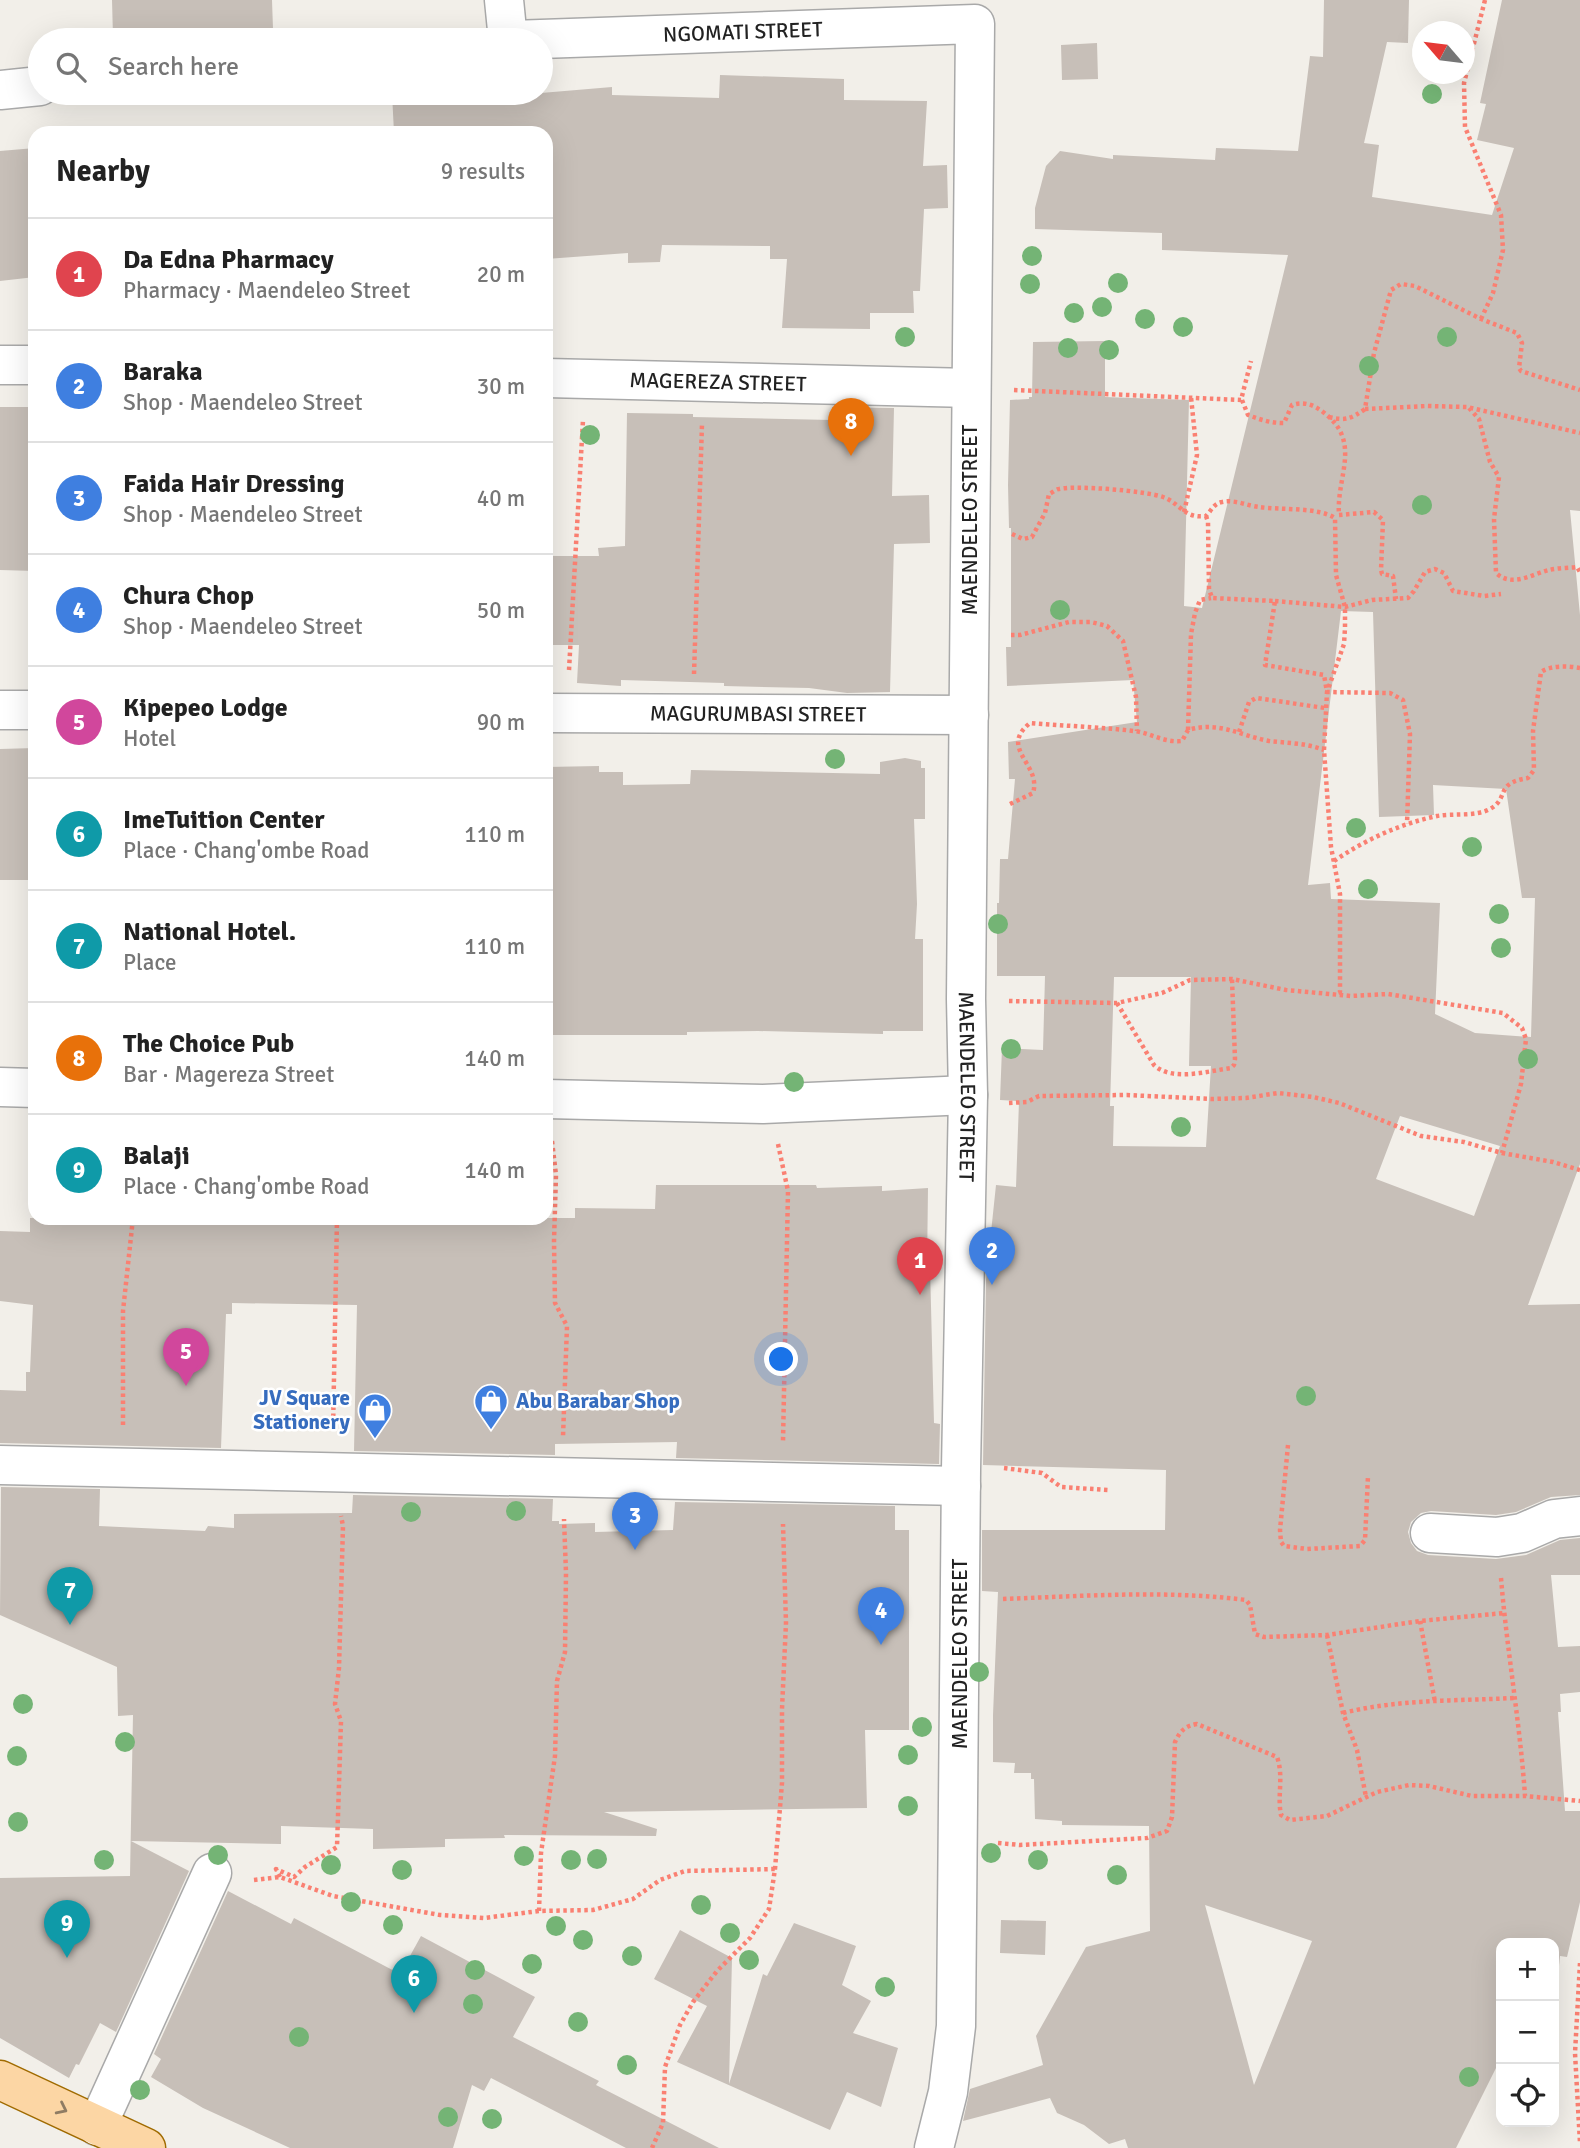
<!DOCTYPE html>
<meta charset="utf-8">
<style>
:root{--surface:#fff;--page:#f2f2f2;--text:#222;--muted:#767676;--line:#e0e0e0;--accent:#d40000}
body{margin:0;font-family:Signika,sans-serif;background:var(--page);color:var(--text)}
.controls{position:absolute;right:21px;bottom:21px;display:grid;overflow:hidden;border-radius:14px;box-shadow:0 7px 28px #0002}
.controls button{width:63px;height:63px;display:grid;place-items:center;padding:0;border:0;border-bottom:2px solid var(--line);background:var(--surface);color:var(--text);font:35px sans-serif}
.compass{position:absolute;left:1412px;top:21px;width:63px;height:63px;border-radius:50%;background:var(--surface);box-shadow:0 7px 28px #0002;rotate:298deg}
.you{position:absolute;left:782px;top:1360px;width:24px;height:24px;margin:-18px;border:5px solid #fff;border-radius:50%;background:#1a73e8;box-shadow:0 0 0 10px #1a73e833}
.badge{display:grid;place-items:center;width:46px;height:46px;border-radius:50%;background:var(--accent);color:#fff;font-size:23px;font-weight:700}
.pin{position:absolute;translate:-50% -58px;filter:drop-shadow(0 2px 4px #0008)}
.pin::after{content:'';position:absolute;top:37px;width:24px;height:21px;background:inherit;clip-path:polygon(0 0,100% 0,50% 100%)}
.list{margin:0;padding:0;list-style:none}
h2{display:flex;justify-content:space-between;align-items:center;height:91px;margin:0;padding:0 28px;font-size:30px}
h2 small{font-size:23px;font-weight:400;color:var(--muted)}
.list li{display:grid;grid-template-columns:46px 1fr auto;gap:21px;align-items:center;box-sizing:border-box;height:112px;padding:0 28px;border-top:2px solid var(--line)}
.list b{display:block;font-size:26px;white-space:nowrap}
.list p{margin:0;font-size:23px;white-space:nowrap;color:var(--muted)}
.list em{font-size:23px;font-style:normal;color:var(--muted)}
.icon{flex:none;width:38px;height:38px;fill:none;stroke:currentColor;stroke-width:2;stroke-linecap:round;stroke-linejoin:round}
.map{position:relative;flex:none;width:1580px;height:2148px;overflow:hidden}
.search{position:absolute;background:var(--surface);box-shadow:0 7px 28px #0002;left:28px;top:28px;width:525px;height:77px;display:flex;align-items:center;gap:18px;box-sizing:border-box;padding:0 24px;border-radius:38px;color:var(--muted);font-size:26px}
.panel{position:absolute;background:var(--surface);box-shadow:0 7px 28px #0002;left:28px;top:126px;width:525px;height:1099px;border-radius:21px}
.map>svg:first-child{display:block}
.building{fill:#c7bfb8;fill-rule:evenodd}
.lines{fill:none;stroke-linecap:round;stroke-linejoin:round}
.street-casing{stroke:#a9a9a9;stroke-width:41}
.primary-casing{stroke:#a06b00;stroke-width:41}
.path{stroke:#fa8072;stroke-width:4.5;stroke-dasharray:3.5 3.5;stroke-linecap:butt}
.street{stroke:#fff;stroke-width:38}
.primary{stroke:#fcd6a4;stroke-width:38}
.tree{fill:#74b475}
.oneway{stroke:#8f7c63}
.labels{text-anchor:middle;stroke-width:5;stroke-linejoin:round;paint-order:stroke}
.street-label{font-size:21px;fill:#222;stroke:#fff}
.shop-label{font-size:21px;font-weight:bold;fill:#366cbe;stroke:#fff;text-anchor:end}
</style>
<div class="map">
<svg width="1580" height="2148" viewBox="0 0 1580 2148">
<rect width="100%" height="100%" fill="#f2efe9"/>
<path class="building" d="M112,0H272L273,29L113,37Z
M1324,0H1409L1408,43L1387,42L1364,143L1379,145L1372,197L1492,215L1514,148L1477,140L1486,104L1480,103L1502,0H1580V511L1570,510L1580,615V1164L1528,1305L1580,1304V1495L1551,1497L1516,1512L1496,1515L1431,1511L1421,1513L1411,1522L1408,1532L1411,1543L1417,1551L1428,1555L1496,1559L1526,1555L1560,1540L1580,1538V1575H1551L1558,1647L1580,1646V1692L1560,1694L1561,1712H1558L1565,1811H1580V1902L1567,1957L1560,1956L1554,2016V1943H1501V2058L1456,2148H1128L1125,2139L1109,2144L1084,2125L1057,2113L1050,2098L963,2121L970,2089L1043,2065L1036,2036L1086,1947L1150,1931L1149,1826L1062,1825V1821L1035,1819L1034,1779H1031V1773H1014L1015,1763L993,1762V1715L998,1592L982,1591V1530H1165L1166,1470L983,1465L986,1280L996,1185L1016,1187L1019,1101L1000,1100L1002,1048L1043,1050L1045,976H997V903H999L1000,859H1008L1015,779H1009L1008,742L1137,722L1133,680L1007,686L1006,647H1011V528H1009L1008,485L1010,400L1029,399V397H1032L1033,342L1105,341V397L1189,400L1184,606L1202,608L1288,255L1162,250V233L1035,229V208L1046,166L1060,151L1113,159V155L1215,160L1216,148L1298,151L1310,56L1323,57ZM1341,611L1373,612L1379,817L1434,815L1433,785L1506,789L1522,898H1535L1531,1037L1475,1033L1435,1014L1440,903L1331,899L1330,883L1308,885ZM1114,977H1191L1189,1066H1211L1206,1147L1113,1146L1114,1106H1110ZM1400,1116L1500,1146L1474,1216L1376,1179ZM1205,1905L1312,1941L1254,2085Z
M1097,43L1098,79L1062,80L1061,45Z
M720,75L844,79V100L927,101L923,166L947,165L948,208L924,209L920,291H913L914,313H870V329L782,328L787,259H770V246L662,245L660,262L628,263V253L546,259V133H394L392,93H541L612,87V95L719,98Z
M35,148V277L0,281V151Z
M0,407H35V571L0,570Z
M832,407L894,408L892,496L929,495L930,543L894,544L890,692L847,693L809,688L724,686V683L621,680V686L577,683L579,645H546V556H599L598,548L625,546L627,413L693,414V417L832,420Z
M35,748V880H0V749Z
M905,758L921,761V768H925V819H914L917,904L915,939H923V1031H883V1034L758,1031L687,1032V1035H546V767L599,766V772H623V785L690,784L691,770L880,774V762Z
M656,1185H816L817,1188L882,1186V1191L928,1188L927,1267H930L934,1423L940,1424L939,1464L676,1458L677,1442L555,1444V1455L354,1451L357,1305L232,1303V1314H226L221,1448L0,1443V1390L26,1391V1372H30L33,1305L0,1301V1231L30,1232V1218H575V1208L655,1209Z
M1,1487L100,1489L99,1526L205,1531L208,1526L234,1528V1514L352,1513L353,1495L553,1499L552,1521H559V1524L595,1523V1532L673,1530L675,1502L895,1506V1530H909V1730H865L867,1808L604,1812L657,1829L656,1836L504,1835L505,1838L445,1839V1847L373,1849V1829L281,1826V1844L131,1841L189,1871L116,2032L100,2023L79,2065L76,2064L69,2078L0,2038V1878L130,1876L133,1715L118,1716L117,1667L0,1615Z
M228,1891L291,1924L294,1918L400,1974L421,1936L535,1997L513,2037L599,2081L596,2085L719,2148H626L491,2078L484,2091L472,2085L453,2148H290L203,2108L151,2077L161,2059L154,2054Z
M1001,1920L1046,1921L1045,1955L1000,1953Z
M794,1923L856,1946L842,1985L871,2001L853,2033L898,2048L881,2107L847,2092L830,2130L677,2062L707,2006L654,1979L680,1930L732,1958L729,2084L763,1974L767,1976Z"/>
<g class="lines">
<g class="street-casing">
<g id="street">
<path d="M504,0L508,40"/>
<path id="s1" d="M512,40L975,24L966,999L968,1095L961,1470L956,2026L948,2092L934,2148"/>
<path d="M0,90L40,86"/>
<path d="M0,365H35"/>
<path id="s2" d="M546,378L971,388"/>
<path d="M0,710H35"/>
<path id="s3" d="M546,713L969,715"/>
<path d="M0,1087L35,1088"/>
<path d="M546,1099L763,1104L968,1095"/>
<path d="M0,1465L961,1486"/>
<path d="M1430,1533L1497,1537L1522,1533L1554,1519L1580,1516"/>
<path d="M97,2126L212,1873"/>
</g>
</g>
<g class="primary-casing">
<path id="primary" d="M0,2080L146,2148"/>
</g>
<path class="path" d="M1481,319L1493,293L1503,250L1501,215L1465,127L1464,83L1485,0
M1014,390L1241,400L1251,361
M1242,400L1248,415C1261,420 1271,423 1284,423L1292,405C1304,401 1314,405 1323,412C1363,442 1336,476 1339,515
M1469,408L1479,419L1490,462L1499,477L1494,519L1496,573C1512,588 1532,574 1549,570C1557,568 1568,568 1577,567L1580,572
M1365,409L1427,406L1467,407L1580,433
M1329,417C1345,421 1351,419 1365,409L1374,353L1391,290L1401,284L1415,286L1481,319L1517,333L1522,343L1519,368L1521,371L1580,390
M1184,512L1197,455L1191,397
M1339,515L1374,512L1383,520L1381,570L1382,574L1393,576L1396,599
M1206,516L1208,522L1209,589L1212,598L1275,601L1265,665L1324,675L1327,692L1390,693L1403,700L1410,734L1407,824
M1012,534L1023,539L1032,537L1045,513L1049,494C1052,493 1056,489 1059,489C1076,485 1146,491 1163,497C1180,503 1184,519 1206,516C1211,511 1214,503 1222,502C1234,499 1248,506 1259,507C1280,510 1318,507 1335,518L1336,575L1345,607V628L1344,644L1327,692L1324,750L1331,847L1340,894V992L1337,993
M1275,601L1345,607L1372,600L1408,598L1414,591L1425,572L1435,569L1444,573L1453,591L1484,596L1501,594
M1011,635H1020L1069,622H1091L1107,626L1123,641L1136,697L1137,731
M569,670L583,420
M694,674L702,424
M1188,730L1191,634L1195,613L1200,600L1211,598
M1239,732L1249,702L1256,698L1325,708
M1010,804L1033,793C1042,764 998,749 1030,723C1065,726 1100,727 1134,731C1151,733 1164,743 1182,741L1188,730C1220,721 1238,735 1269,741C1286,743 1307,743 1324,750
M1334,861C1365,840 1399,824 1437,816C1453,813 1475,817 1490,809C1510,798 1494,783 1528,778L1534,770L1533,731L1541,672C1551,665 1568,666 1580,668
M1009,1001L1117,1003L1162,993L1190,980L1232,979L1286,990L1351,996L1388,994L1503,1013L1522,1028L1526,1039L1521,1084L1502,1153
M1117,1003L1154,1065C1172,1082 1208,1071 1231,1068L1234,1065L1235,1059L1232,979
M1009,1103L1027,1102L1039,1096L1127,1095L1212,1099L1246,1098L1278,1093L1313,1097L1339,1103L1421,1136L1464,1142L1502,1153L1553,1162L1580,1170
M552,1141L556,1175L554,1241L555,1303L567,1326L563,1437
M778,1144L788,1191L783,1442
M123,1425V1311L133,1218
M333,1431L337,1218
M1288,1445L1280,1530L1281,1542L1284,1546L1307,1549L1360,1546L1365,1540L1368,1476
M1004,1468L1042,1473L1061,1487L1108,1490
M1501,1578C1507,1651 1520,1723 1525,1796
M1003,1599C1084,1596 1166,1590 1246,1600L1250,1605L1255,1634L1264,1637L1327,1635L1420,1621L1504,1613
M1420,1621L1435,1702
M1327,1635L1343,1713L1357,1750L1366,1797
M1343,1713C1399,1699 1457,1701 1514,1698
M998,1843L1020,1845L1147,1838L1167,1831L1172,1817L1175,1742C1180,1731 1185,1726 1197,1724L1277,1757C1284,1776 1277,1796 1281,1815L1290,1820L1327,1816L1377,1792L1409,1785L1429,1786L1472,1796H1525L1580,1801
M280,1877L276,1869L294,1877L305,1867L337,1847L341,1721L335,1704L339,1668L343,1526L341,1516
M254,1880L280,1877L333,1896L440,1915L484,1918L539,1911L593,1910L633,1899L660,1880L685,1871L775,1869
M539,1911L541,1853L555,1756L557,1681L565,1652L566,1573L564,1519
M1580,1963L1575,2053L1580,2143
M652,2148L663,2123L665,2067L680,2025L693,2002L717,1971L750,1938L769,1909L775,1869L782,1783V1709L786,1623L783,1524"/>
<use href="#street" class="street"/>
<use href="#primary" class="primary"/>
</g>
<g class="tree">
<circle cx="1432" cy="94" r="10"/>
<circle cx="1032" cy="256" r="10"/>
<circle cx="1118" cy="283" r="10"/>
<circle cx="1030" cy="284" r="10"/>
<circle cx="1102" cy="307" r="10"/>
<circle cx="1074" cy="313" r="10"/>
<circle cx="1145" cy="319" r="10"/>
<circle cx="1183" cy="327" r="10"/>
<circle cx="905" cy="337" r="10"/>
<circle cx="1447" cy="337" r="10"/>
<circle cx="1068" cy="348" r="10"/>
<circle cx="1109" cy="350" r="10"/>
<circle cx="1369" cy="366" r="10"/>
<circle cx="590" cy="435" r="10"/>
<circle cx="1422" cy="505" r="10"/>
<circle cx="1060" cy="610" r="10"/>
<circle cx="835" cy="759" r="10"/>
<circle cx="1356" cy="828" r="10"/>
<circle cx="1472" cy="847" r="10"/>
<circle cx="1368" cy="889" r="10"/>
<circle cx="1499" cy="914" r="10"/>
<circle cx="998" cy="924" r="10"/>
<circle cx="1501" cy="948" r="10"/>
<circle cx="1011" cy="1049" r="10"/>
<circle cx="1528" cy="1059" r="10"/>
<circle cx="794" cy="1082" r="10"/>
<circle cx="1181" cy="1127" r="10"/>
<circle cx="1306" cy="1396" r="10"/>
<circle cx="516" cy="1511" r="10"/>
<circle cx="411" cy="1512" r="10"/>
<circle cx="979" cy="1672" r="10"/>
<circle cx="23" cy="1704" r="10"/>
<circle cx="922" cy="1727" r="10"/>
<circle cx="125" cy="1742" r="10"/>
<circle cx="908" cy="1755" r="10"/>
<circle cx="17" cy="1756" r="10"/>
<circle cx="908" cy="1806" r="10"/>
<circle cx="18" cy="1822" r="10"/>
<circle cx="991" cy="1853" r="10"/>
<circle cx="218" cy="1855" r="10"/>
<circle cx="524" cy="1856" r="10"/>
<circle cx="597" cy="1859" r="10"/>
<circle cx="104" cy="1860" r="10"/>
<circle cx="571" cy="1860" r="10"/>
<circle cx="1038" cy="1860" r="10"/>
<circle cx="331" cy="1865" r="10"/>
<circle cx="402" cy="1870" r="10"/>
<circle cx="1117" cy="1875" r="10"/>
<circle cx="351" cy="1902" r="10"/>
<circle cx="701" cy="1905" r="10"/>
<circle cx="393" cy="1925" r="10"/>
<circle cx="556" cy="1926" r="10"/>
<circle cx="730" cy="1933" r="10"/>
<circle cx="583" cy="1940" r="10"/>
<circle cx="632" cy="1956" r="10"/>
<circle cx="749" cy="1960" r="10"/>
<circle cx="532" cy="1964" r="10"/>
<circle cx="475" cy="1970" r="10"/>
<circle cx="885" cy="1987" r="10"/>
<circle cx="473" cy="2004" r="10"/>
<circle cx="578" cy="2022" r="10"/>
<circle cx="299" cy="2037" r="10"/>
<circle cx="627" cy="2065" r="10"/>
<circle cx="1469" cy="2077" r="10"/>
<circle cx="140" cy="2090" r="10"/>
<circle cx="448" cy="2117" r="10"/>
<circle cx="492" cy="2119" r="10"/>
</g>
<defs><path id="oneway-chevron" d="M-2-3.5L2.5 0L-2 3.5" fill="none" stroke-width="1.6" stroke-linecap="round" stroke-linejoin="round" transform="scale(1.75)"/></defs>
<use class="oneway" href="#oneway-chevron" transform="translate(62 2109) rotate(26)"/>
<defs>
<g id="shop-pin" transform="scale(1.75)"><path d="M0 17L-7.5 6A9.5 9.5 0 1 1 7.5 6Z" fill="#3f7fe0" stroke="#fff"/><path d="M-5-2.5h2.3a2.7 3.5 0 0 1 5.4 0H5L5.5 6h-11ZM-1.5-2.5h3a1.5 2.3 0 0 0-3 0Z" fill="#fff"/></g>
</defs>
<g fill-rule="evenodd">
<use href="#shop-pin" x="491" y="1401"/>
<use href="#shop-pin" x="375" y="1410"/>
</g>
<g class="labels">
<g class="street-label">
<text dy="7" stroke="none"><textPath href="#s1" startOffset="231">NGOMATI STREET</textPath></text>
<text dy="7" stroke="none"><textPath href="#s2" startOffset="172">MAGEREZA STREET</textPath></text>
<text transform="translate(970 520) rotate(-90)" y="7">MAENDELEO STREET</text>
<text dy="7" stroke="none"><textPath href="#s3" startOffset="212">MAGURUMBASI STREET</textPath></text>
<text dy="7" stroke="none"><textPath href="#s1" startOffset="1526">MAENDELEO STREET</textPath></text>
<text transform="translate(960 1654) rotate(-90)" y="7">MAENDELEO STREET</text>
</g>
<g class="shop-label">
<text x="350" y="1405">JV Square<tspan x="350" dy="24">Stationery</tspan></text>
<text x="516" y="1408" text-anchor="start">Abu Barabar Shop</text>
</g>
</g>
</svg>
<div class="controls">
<button>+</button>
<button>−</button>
<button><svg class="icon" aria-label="locate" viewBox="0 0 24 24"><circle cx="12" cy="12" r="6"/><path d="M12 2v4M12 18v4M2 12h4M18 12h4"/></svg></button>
</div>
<svg class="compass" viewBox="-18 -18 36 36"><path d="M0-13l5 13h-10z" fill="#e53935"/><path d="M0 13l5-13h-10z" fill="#767676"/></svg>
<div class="you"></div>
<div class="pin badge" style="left:920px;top:1295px;background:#e0444e">1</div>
<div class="pin badge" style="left:992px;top:1285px;background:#3f7fe0">2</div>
<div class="pin badge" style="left:635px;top:1550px;background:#3f7fe0">3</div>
<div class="pin badge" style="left:881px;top:1645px;background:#3f7fe0">4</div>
<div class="pin badge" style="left:186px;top:1386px;background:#d1479c">5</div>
<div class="pin badge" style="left:414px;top:2013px;background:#0f9aa8">6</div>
<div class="pin badge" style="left:70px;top:1625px;background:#0f9aa8">7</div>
<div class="pin badge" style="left:851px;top:456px;background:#e8710a">8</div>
<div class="pin badge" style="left:67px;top:1958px;background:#0f9aa8">9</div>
<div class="search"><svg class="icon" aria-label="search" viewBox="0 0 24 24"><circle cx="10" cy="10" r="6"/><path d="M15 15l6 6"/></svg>Search here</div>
<section class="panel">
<h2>Nearby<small>9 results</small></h2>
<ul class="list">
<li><span class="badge" style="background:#e0444e">1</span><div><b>Da Edna Pharmacy</b><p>Pharmacy · Maendeleo Street</p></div><em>20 m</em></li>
<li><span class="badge" style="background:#3f7fe0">2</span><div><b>Baraka</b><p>Shop · Maendeleo Street</p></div><em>30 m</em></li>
<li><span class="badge" style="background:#3f7fe0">3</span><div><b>Faida Hair Dressing</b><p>Shop · Maendeleo Street</p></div><em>40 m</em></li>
<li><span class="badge" style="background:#3f7fe0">4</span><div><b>Chura Chop</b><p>Shop · Maendeleo Street</p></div><em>50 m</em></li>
<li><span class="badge" style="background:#d1479c">5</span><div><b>Kipepeo Lodge</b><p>Hotel</p></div><em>90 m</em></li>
<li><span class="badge" style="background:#0f9aa8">6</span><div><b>ImeTuition Center</b><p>Place · Chang'ombe Road</p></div><em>110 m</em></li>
<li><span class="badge" style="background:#0f9aa8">7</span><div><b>National Hotel.</b><p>Place</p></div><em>110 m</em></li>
<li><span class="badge" style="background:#e8710a">8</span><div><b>The Choice Pub</b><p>Bar · Magereza Street</p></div><em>140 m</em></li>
<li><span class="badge" style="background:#0f9aa8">9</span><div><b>Balaji</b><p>Place · Chang'ombe Road</p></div><em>140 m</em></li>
</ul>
</section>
</div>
